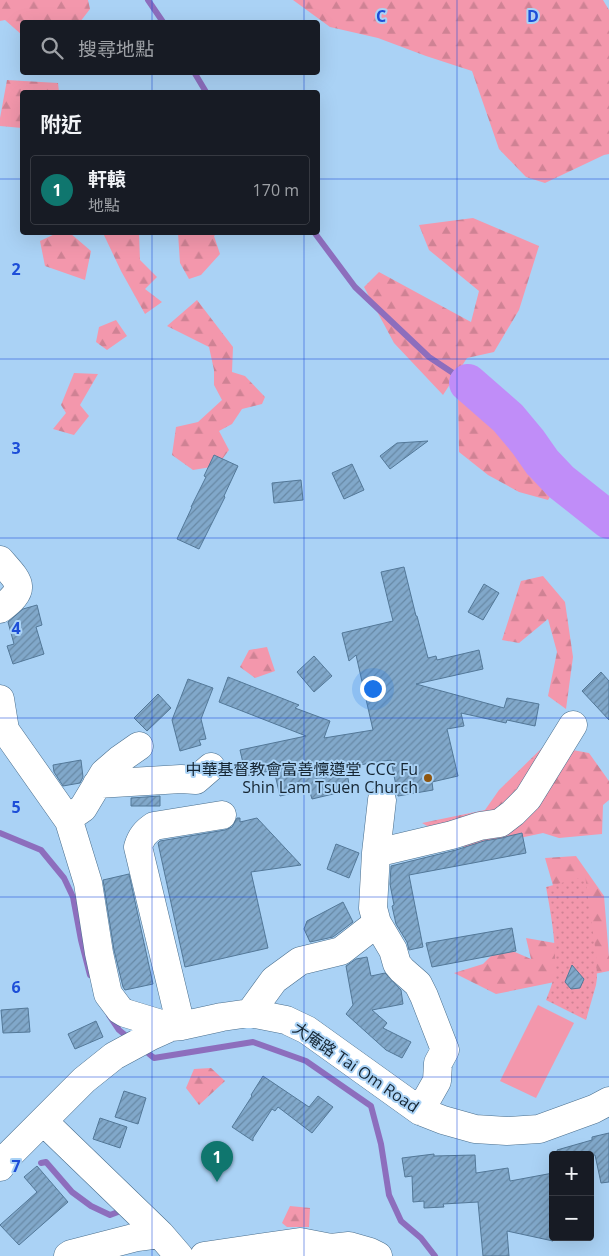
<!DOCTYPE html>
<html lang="zh-TW">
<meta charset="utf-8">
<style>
:root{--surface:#171b24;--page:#20242c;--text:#f1f3f6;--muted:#9ea1a6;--line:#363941;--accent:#0f766e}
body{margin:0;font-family:"Open Sans","Noto Sans TC",sans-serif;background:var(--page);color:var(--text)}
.controls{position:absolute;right:15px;bottom:15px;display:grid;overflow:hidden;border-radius:5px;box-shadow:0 5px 20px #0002}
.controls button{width:45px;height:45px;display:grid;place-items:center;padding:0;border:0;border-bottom:1px solid var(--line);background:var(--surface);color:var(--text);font:25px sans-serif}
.you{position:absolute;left:372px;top:688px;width:18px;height:18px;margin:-12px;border:4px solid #fff;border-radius:50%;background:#1a73e8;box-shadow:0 0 0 8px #1a73e833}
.badge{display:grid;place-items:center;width:32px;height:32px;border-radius:50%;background:var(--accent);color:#fff;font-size:16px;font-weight:700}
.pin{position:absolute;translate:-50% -41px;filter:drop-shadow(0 1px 2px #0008)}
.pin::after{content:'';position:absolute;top:26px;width:18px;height:15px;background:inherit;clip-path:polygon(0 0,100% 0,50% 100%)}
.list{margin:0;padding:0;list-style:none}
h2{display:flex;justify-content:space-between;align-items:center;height:65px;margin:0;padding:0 20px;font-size:21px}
h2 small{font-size:16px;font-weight:400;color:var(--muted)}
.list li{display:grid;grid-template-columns:32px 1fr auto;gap:15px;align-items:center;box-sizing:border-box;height:70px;margin:0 10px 10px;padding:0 10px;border:1px solid var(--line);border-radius:5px}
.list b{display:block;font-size:19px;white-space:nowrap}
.list p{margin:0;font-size:16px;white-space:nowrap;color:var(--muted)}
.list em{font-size:16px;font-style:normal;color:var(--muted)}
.icon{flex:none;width:28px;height:28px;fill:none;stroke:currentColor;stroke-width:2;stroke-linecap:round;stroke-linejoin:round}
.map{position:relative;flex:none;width:609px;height:1256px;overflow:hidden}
.search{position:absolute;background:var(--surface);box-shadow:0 5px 20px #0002;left:20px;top:20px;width:300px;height:55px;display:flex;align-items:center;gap:12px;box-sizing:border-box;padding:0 18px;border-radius:5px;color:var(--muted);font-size:19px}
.panel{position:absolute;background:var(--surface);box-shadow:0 5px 20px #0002;left:20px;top:90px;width:300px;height:145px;border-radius:5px}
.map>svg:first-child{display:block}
.green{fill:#f397ac}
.forest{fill:url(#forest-firs)}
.park{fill:url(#park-dots)}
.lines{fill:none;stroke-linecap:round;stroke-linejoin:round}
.stream{stroke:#8d6ebd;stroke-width:6}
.river{stroke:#c08df8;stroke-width:38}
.building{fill:url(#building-hatch);stroke:#537898}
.minor-casing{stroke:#496e8d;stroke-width:29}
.minor{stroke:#fff;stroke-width:28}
.grid{fill:none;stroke:#1d4ed8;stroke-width:1;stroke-opacity:0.55}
.poi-dot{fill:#8f560f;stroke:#aad2f5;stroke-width:2}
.labels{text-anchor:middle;stroke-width:4;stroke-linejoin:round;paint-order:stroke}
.poi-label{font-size:16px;fill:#152532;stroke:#aad2f5;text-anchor:end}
.street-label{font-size:16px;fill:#152532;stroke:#aad2f5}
.grid-label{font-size:16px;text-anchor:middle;font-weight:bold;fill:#1d4ed8;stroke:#aad2f5;stroke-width:4;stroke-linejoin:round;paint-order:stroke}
</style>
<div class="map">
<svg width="609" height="1256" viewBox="0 0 609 1256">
<defs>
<pattern id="forest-firs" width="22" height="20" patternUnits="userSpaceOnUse" patternTransform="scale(1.25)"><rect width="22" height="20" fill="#f397ac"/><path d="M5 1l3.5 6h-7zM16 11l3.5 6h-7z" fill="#cf8294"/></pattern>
<pattern id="park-dots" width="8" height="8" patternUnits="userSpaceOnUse" patternTransform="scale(1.25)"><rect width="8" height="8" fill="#f397ac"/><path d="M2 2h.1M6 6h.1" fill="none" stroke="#cf8294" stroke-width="1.8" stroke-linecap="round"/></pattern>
<pattern id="building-hatch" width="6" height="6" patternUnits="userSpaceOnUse" patternTransform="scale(1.25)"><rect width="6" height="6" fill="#81a8ca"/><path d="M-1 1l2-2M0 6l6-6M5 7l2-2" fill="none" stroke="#6889a5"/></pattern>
</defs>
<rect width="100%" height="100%" fill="#aad2f5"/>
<path class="green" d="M538,1005L574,1023L536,1098L500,1081Z"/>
<path class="forest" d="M0,0H88L90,9L80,22H22V35L5,20L0,21Z
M293,0H603L609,10V154L604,155L545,183L526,177L499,149L472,71L426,56L378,38L330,27Z
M7,80L58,83L59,92H22V128L0,126V118Z
M473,218L539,246L519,310L494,352L467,358L443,395L394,343L364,287L379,272L471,322L479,291L429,250L419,225Z
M57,233H70L91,251L85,280L45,266L40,241Z
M103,233H139L140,260L157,277L145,289L162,302L145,314L121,271Z
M178,233H217L214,236L220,254L201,275L189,279L180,263Z
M197,300L233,347L232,372L245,376L265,397L262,404L242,409L232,424L219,431L229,450L217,466L193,470L172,455L176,427L198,422L222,400L214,385V370L209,347L167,326Z
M116,320L127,336L107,350L96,342L99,327Z
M74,373L98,374L80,405L89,416L74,435L53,429L66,413L61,405Z
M458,395L487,423L532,457L555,488L548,500L519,492L488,475L459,452Z
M543,576L565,602L573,657L566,709L548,696L557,652L548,619L519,643L502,640L521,581Z
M267,647L275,671L255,678L240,667L249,650Z
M545,745L589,753L609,781V800L603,805L602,834L559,838L543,833L468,849L422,823L485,810L499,790Z
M576,856L604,896L609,957V971L496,994L454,973L483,964L501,946L531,959L526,938L566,945L563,920L545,858Z
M211,1068L225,1081L199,1105L186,1088L194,1069Z
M290,1206L310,1208L309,1227H287L282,1223Z"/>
<path class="park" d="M585,875L596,954L597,978L596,985L586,1020L546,1000C550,990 554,980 555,969C556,942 551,914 546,887L580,878V876Z"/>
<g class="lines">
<path class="stream" d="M148,0L163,22
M194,72L206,92
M314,232L355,287L429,357L468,383
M0,833L41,850L64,878L73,897L81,940L90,975
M109,1015L119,1030L130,1039
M142,1048L154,1058L253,1042L306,1061L371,1106L381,1144L389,1195L401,1221L421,1238L435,1256
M41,1163L46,1162L72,1192L91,1206L110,1215L118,1212"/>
<path class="river" d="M468,383L508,418L528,442L542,462L561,482L609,520"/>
</g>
<path class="building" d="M428,441L390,469L380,456L397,443Z
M214,455L238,466L224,496L225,497L199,549L177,539L192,507H191L206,477L204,476Z
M352,464L364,490L344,499L332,473Z
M301,480L303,500L274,503L272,483Z
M404,567L416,616H417L428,658L436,656L437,660L479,650L483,669L416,684L504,708L507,698L539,704L535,726L507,720L506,723L461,713L464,726L447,729L458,776L432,782L433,790L398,796L391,760L346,767L350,790L312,799L309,789L280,796L274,770L246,776L240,750L306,736L219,702L228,677L299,705L295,708L330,721L324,738L373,730L356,655L349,661L342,633L393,621L381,572Z
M484,584L499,593L483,620L468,612Z
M37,605L42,625L36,627L44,654L13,664L7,646L14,644L8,622L23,609Z
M314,656L332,676L314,692L297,672Z
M601,672L609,681V720L582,691Z
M188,679L213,688L201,719L206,739L199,740L201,745L180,751L172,720Z
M158,694L171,708L147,731L134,718Z
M81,760L83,777L80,783L63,786L54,772L53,765Z
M160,796V806H131V798Z
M237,818H240V822L257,818L301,865L251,872L268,948L185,967L158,843L160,841L225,830L232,827Z
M522,833L526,853L409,875L423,947L409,950L407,942L396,924L392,906L394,905L390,884L391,866L456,850L484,841L502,838L509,836Z
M336,844L359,853L349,878L327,869Z
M129,874L153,984L125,990L123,987L114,950L103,880Z
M343,902L353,922L333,937L310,942L304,929L307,921Z
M512,928L516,951L432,967L426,943Z
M367,957L371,976L385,973L401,990L403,1004L372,1010L387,1023L383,1028L411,1042L402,1058L386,1050L346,1014L353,1005L346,966L356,959Z
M572,965L584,979L580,988L571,989L565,982Z
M28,1008L30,1032L3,1033L1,1010Z
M96,1021L103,1037L75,1049L68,1034Z
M263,1076L309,1107L318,1096L333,1107L312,1133L278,1107L275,1111L272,1109L253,1138V1141L232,1127L252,1096L251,1095Z
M124,1091L146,1098L138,1124L115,1117Z
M100,1118L127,1127L120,1148L93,1139Z
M609,1133V1182L601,1183L595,1155H558L557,1150L592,1140V1137Z
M434,1154V1156L475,1155L476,1173L508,1168L510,1181L553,1173V1241L507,1231L509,1256H483L478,1202L443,1204L444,1207L424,1208V1201L413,1202L412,1176L405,1177L402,1158Z
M37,1166L68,1202L19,1245L0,1225L37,1192L24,1177Z"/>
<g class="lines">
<g class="minor-casing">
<path id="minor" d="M0,560C20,583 28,588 0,609
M0,699L5,730L69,821L88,883L99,953L108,994L120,1010L125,1013L171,1027
M97,784L181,779L196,780L211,767
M382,800L376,853L373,908L377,923L393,950L397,964L402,970L418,984L424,996L445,1050L438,1063L437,1081L420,1111
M69,821L73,815L83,808L104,773L119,760L139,746
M376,853L452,835L480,826L500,823L513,813L528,798L573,725
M250,1013L274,980L300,961L341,951L377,923
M181,1026L138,847C141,837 145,832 154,826L222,815
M43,1121L160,1234L179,1256
M0,1167L9,1155L84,1080L114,1056L151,1036L171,1027L181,1026L222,1017L250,1013L286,1020L307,1030L420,1111L443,1120L475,1129L507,1131L539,1129L594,1109L609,1101
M68,1256L71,1254L137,1237L160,1234
M204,1256L300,1242L331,1248L349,1246L370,1252L378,1256"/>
</g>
<use href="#minor" class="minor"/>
</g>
<path class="grid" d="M152,0V22M304,0V22M457,0V1256M152,72V92M304,72V92M0,179H22M318,179H609M152,232V1256M304,232V1256M0,359H609M0,538H609M0,718H609M0,897H609M0,1077H609"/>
<circle class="poi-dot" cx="428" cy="778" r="5"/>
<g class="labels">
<g class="poi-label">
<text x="418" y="775">中華基督教會富善懍遵堂 CCC Fu<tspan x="418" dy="18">Shin Lam Tsuen Church</tspan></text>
</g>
<g class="street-label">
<text transform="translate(356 1067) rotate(34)" y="6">大庵路 Tai Om Road</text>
</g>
</g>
<g class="grid-label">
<text x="381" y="22">C</text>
<text x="533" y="22">D</text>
<text x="16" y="275">2</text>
<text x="16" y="454">3</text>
<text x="16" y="634">4</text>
<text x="16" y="813">5</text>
<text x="16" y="993">6</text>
<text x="16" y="1172">7</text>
</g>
</svg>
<div class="controls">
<button>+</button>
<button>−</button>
</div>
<div class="you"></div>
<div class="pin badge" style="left:217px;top:1182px">1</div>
<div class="search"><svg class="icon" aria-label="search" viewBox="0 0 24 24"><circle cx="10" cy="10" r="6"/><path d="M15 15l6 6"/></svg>搜尋地點</div>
<section class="panel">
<h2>附近<small></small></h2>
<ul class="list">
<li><span class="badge">1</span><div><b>軒轅</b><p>地點</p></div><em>170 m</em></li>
</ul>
</section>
</div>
